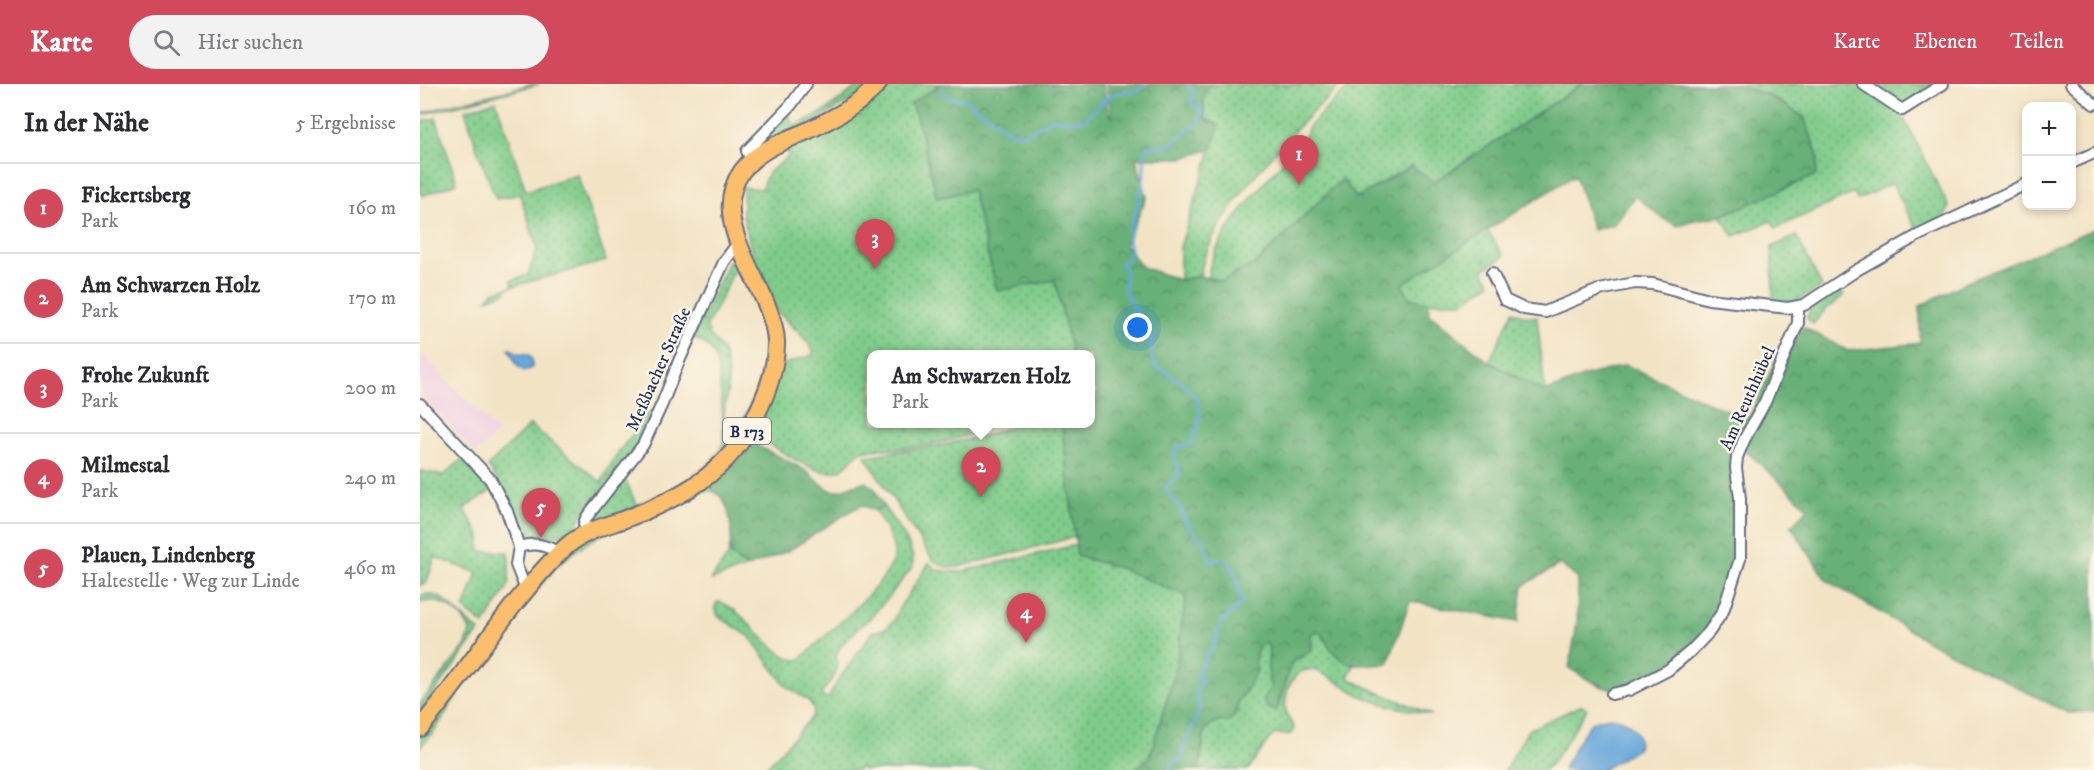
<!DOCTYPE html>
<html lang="de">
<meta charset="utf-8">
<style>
:root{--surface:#fff;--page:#f2f2f3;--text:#2b2b33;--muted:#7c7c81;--line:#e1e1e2;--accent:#d1495b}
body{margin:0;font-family:"IM FELL DW Pica",serif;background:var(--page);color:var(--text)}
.controls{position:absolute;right:18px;top:18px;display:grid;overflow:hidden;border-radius:12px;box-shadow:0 3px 9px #0003}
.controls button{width:54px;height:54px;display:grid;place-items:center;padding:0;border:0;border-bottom:2px solid var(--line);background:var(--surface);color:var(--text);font:30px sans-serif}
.you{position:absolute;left:718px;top:244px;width:21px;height:21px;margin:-15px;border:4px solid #fff;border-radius:50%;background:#1a73e8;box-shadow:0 0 0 9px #1a73e833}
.badge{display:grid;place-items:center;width:39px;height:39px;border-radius:50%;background:var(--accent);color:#fff;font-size:20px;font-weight:700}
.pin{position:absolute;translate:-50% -50px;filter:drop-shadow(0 2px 3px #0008)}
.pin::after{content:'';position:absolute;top:32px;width:21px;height:18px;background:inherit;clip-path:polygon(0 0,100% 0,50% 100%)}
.popup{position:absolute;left:447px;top:266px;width:228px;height:78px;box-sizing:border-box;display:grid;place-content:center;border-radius:12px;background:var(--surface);filter:drop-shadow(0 2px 4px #0005);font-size:20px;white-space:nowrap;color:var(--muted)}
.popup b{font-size:22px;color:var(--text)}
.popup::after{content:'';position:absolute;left:50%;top:100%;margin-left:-12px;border:12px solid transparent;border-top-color:var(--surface)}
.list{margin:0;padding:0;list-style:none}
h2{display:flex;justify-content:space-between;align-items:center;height:78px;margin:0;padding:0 24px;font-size:26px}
h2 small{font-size:20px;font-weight:400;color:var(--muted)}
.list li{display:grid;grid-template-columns:39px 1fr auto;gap:18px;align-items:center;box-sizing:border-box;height:90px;padding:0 24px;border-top:2px solid var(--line)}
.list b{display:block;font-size:22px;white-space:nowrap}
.list p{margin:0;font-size:20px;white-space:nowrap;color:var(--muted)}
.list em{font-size:20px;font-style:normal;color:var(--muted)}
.icon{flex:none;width:33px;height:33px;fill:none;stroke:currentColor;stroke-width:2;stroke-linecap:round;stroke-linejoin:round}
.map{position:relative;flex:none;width:1674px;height:686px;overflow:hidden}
header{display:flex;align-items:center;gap:36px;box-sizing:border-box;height:84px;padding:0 30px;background:var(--accent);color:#fff}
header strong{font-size:28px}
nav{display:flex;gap:33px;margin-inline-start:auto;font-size:21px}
.search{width:420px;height:54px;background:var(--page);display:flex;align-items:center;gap:15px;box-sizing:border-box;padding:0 21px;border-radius:33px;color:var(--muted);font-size:22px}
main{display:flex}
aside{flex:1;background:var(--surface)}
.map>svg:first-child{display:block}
.built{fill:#f1d0e3}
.grass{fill:url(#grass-dots);stroke:#4e7e74;stroke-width:1.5;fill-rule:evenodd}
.forest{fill:url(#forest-crowns);stroke:#42706a;stroke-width:1.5}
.water{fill:#68a7da;stroke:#426b9c;stroke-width:1.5}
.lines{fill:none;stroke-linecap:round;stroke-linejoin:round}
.stream{stroke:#68a7da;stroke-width:3}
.minor-casing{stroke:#666e82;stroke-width:14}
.primary-casing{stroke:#666e82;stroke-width:20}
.minor{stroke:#fff;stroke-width:10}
.primary{stroke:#fabe6d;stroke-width:16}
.labels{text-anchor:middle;stroke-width:5;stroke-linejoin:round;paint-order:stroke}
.shield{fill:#fcf5e5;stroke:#5e6a86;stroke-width:1.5}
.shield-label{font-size:16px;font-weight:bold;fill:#1b2f5e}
.street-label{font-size:18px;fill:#1b2f5e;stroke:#fcf5e5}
</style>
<header>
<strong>Karte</strong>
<div class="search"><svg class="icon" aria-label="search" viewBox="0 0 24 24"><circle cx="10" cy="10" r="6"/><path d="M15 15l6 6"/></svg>Hier suchen</div>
<nav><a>Karte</a><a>Ebenen</a><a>Teilen</a></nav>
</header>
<main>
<aside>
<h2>In der Nähe<small>5 Ergebnisse</small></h2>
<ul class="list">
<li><span class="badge">1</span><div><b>Fickertsberg</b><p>Park</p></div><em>160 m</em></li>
<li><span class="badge">2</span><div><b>Am Schwarzen Holz</b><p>Park</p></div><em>170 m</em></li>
<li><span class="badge">3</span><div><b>Frohe Zukunft</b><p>Park</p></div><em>200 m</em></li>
<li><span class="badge">4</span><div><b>Milmestal</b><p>Park</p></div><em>240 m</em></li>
<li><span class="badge">5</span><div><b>Plauen, Lindenberg</b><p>Haltestelle · Weg zur Linde</p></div><em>460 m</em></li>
</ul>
</aside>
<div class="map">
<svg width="1674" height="686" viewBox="0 0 1674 686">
<defs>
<pattern id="grass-dots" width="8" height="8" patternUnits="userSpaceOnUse" patternTransform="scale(1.5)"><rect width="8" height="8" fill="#80cc8b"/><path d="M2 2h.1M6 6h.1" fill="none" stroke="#68a675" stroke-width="1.8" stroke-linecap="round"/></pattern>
<pattern id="forest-crowns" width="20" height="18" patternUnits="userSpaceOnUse" patternTransform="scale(1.5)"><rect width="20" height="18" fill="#68b077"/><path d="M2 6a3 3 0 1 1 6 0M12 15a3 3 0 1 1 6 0" fill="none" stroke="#559065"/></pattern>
</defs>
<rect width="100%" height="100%" fill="#fcf5e5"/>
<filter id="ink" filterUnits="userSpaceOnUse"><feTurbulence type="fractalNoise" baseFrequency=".0167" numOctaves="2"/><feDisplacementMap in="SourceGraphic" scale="12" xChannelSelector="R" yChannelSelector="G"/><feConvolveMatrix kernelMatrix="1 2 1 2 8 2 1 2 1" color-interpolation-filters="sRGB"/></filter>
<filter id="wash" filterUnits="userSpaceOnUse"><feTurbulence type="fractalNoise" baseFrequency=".008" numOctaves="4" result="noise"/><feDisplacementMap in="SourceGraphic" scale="24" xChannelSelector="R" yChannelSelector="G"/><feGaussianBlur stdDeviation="1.35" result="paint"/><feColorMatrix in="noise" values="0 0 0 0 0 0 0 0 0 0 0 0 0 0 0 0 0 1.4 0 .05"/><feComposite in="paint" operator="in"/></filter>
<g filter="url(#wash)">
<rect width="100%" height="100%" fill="#f2e3c5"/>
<path class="built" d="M0,269L78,348L56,370L0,310Z"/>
<path class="grass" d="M110,0H120L0,31V30C36,17 74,12 110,0Z
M388,0H391L368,31L375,42L407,26L440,0H453C419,27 377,48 336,62Z
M468,0H520L491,20L499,41L517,114L552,105L577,206L635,196L652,270H452V340H572C548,356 504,362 475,365C465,366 453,364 443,367C428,373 429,388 409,388C388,387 359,365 340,354L335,341L361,281L390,272L394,268L384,254L356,226L333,174L323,132V103L341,105L348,89L369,72L366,66L433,26Z
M791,0H923C878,40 788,132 780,192L760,196V163L799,41L785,35C784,23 781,9 791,0Z
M933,0H1162L1014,98L991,82L937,114L922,95L838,178L802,197L788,193C791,150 853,91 880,58C884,53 887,47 890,42C903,27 918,13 933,0Z
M1309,0H1517L1482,30L1529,123L1525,133L1497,147L1472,99L1437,116L1434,109L1356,144L1351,137L1314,152L1301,132L1396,91L1398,72L1384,33L1348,11Z
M76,17L106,107L157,90L186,177L93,202L85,205L86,208L67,215L73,208L93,202L91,196L108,191L117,164L100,110L76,115L58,68L45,26Z
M16,34L37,99L2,112L0,108V38Z
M1067,146L1084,172L1063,186L1071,199L1043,218H1009L990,215L981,200Z
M1377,152L1402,203L1375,218H1353L1352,163Z
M313,176L320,177L343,224L351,254L345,295L319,349L296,378L247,412L170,439L172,430L206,386L210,387L205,396L217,421C240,412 293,387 302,362C306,352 299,281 294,271C289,262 282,257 273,254L308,178ZM316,184L318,185C345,236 358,265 330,321C325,331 321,341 313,349H309C298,333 310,310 308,293C307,285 306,272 301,265C296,257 287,252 287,242Z
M1418,205L1424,211L1404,227L1393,240L1387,234L1389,228L1399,219Z
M1093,227L1105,232L1117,233L1125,308L1069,278Z
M226,327L234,330L221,359L164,427L156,444L143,450L133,452H104L98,443L87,411L68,382L110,341L181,398L199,367L221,340Z
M595,340H649L642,344L655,453L538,483C526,484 521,482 512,475L445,372L528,360L567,351L593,342Z
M45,373L59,388L71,407L44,424L60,452V467L89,468V501L64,541L44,525L57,489L15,473L6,500H2L0,502V387L24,391Z
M291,399L293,407H284L271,412L187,448L165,460L135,484L105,520L96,534L84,545L37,611L14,648L0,663V651L72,555L156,460Z
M464,423C475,440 495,461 493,482C480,499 466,517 451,533C438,546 424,554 416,571C422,588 411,597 401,609L404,614L409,613L417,598L452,549L466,544L474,537L478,526L509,479L517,486L539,488L656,461L657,472L700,484L766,512L756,585L730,672L715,686H443L441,683L438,686H344L392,633L394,626L390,618L366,602L329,552L298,532L295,523L297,518C321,518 357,583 381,575C400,555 477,494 474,469C473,454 463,440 455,427Z
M309,468L319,479L328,483L292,496V494L308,472Z
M8,510L20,513L59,547L0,629V620L46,561L50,547C43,529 19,511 0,519V512Z
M897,546L905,552L914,568L934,582L929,590L930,595C956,609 985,618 1012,631C988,626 964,622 941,612C927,605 906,588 892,586C878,584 870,597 867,609C864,624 865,630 874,643L873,648L868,651L855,650L850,654L828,686H779L785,645L795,638L809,636L816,630L818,618L827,606L837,565L845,558L849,563L848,583L850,603L864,599L871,579L892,566L891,550Z
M1162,621L1167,625L1135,675L1125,686H1085L1108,646Z"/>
<path class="forest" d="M520,0H683L688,27L692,33L686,0H791C781,9 784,23 785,35L799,41L792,65L763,74H716L727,113L705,161L722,183L760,196L780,192L802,197L838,178L922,95L937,114L991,82L1014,98L1162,0H1309L1348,11L1384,33L1398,72L1396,91L1301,132L1274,136L1258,142L1244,135L1215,112L1194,140L1173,146L1155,91L982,200L990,215L1009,218L1010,230L1069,278L1125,308L1165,292L1206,281L1296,322L1329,333L1374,238L1428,267L1500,259V222L1547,198L1674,145V628L1648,629L1511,559L1406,496L1371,442L1388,424L1325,366L1316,369C1317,401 1321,443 1317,474C1315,487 1308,510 1302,522C1290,548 1231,600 1203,605C1183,609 1165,593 1149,584L1157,540L1158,495L1140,480L1103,502L1098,538L990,517L968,580C946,581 932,586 914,569C907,561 907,554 897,546L891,551L892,566L871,579L858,623L855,627L846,623L844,616L850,603L848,583L849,563L845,558C834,567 833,574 837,587L818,618L816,630L809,637L795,638L785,645L779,686H715L730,672L756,585L766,512L700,484L657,472L642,343L649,340H670L671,328L677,307L671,301L670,270H652L635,196L577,207L552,106L517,114L499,41L491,20Z
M329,359L334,360C352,370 375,378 391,391C398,397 406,406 414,407C422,408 435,399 445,398L455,405L464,423L455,427L442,421L432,426L368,467L328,483L319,479L309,468C313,450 312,416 293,407L291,399Z"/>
<path class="water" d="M90,264L97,269L108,270L112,275V284L105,287C94,283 95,273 89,266Z
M1190,633C1206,634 1222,647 1218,664L1182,686H1143C1145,679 1165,645 1171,639C1177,635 1183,634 1190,633Z"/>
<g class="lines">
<path class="stream" d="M521,5L523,10L530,14L546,16L588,46L602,51L635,34L647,37L665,36C681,18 691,5 717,8L724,0
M750,686L751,681L762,673V666L780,626L775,606L782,600V596L778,592V586L792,564L802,538L812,527L821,521L822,518C816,503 818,485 804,475L791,477L782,457L769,443L758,421L746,406L747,402L760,390L754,372L755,366L759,362L771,360C785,329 784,313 754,293C749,289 742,287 738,284C729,276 732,263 732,253L722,249L709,239L708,236L717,229V226C706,215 702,201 706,187L701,180L711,170L708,155L723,100L725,65L727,63L751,61L759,52L775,42L782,32L779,23L771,19L774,10L767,0"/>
</g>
</g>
<g filter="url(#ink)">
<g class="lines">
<g class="minor-casing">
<path id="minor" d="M1443,0L1482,26L1523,0
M1651,0L1674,20
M331,77L327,67L371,21L386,0
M1652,79L1674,69
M1072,189L1085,216L1104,225L1125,228L1179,206L1215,199L1233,200L1289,215L1368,224L1384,221L1437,186L1497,152L1606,100
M0,320L70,395L87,427L99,463L96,481L106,506
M166,449L164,440L166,434L223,361L242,320L259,277L304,178L318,159
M99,463C115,458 126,461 139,469
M1192,610L1209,606L1248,586L1272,566L1289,548L1303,527L1320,475V414L1316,384L1317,373L1325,354L1345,318L1378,239V223"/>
</g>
<g class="primary-casing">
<path id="primary" d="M0,644C34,604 63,560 96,518C112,499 129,477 148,461C165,447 185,442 205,435C253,417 297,395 325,351C342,323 357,290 356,257C353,203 284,140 322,87C338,66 364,57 387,47C412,35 440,21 458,0"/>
</g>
<use href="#minor" class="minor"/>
<use href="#primary" class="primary"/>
</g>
</g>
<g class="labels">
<rect class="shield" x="303" y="334" width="48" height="26" rx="4.5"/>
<g class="shield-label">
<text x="327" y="353">B 173</text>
</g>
<g class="street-label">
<text transform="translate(238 285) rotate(-66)" y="6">Meßbacher Straße</text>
<text transform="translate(1327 314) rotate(-66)" y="6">Am Reuthhübel</text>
</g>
</g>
</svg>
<div class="controls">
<button>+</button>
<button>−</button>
</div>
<div class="you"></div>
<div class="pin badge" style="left:879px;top:101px">1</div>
<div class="pin badge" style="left:561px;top:413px">2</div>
<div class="popup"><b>Am Schwarzen Holz</b>Park</div>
<div class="pin badge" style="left:455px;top:185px">3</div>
<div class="pin badge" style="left:606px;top:559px">4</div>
<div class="pin badge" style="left:121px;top:454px">5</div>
</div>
</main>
